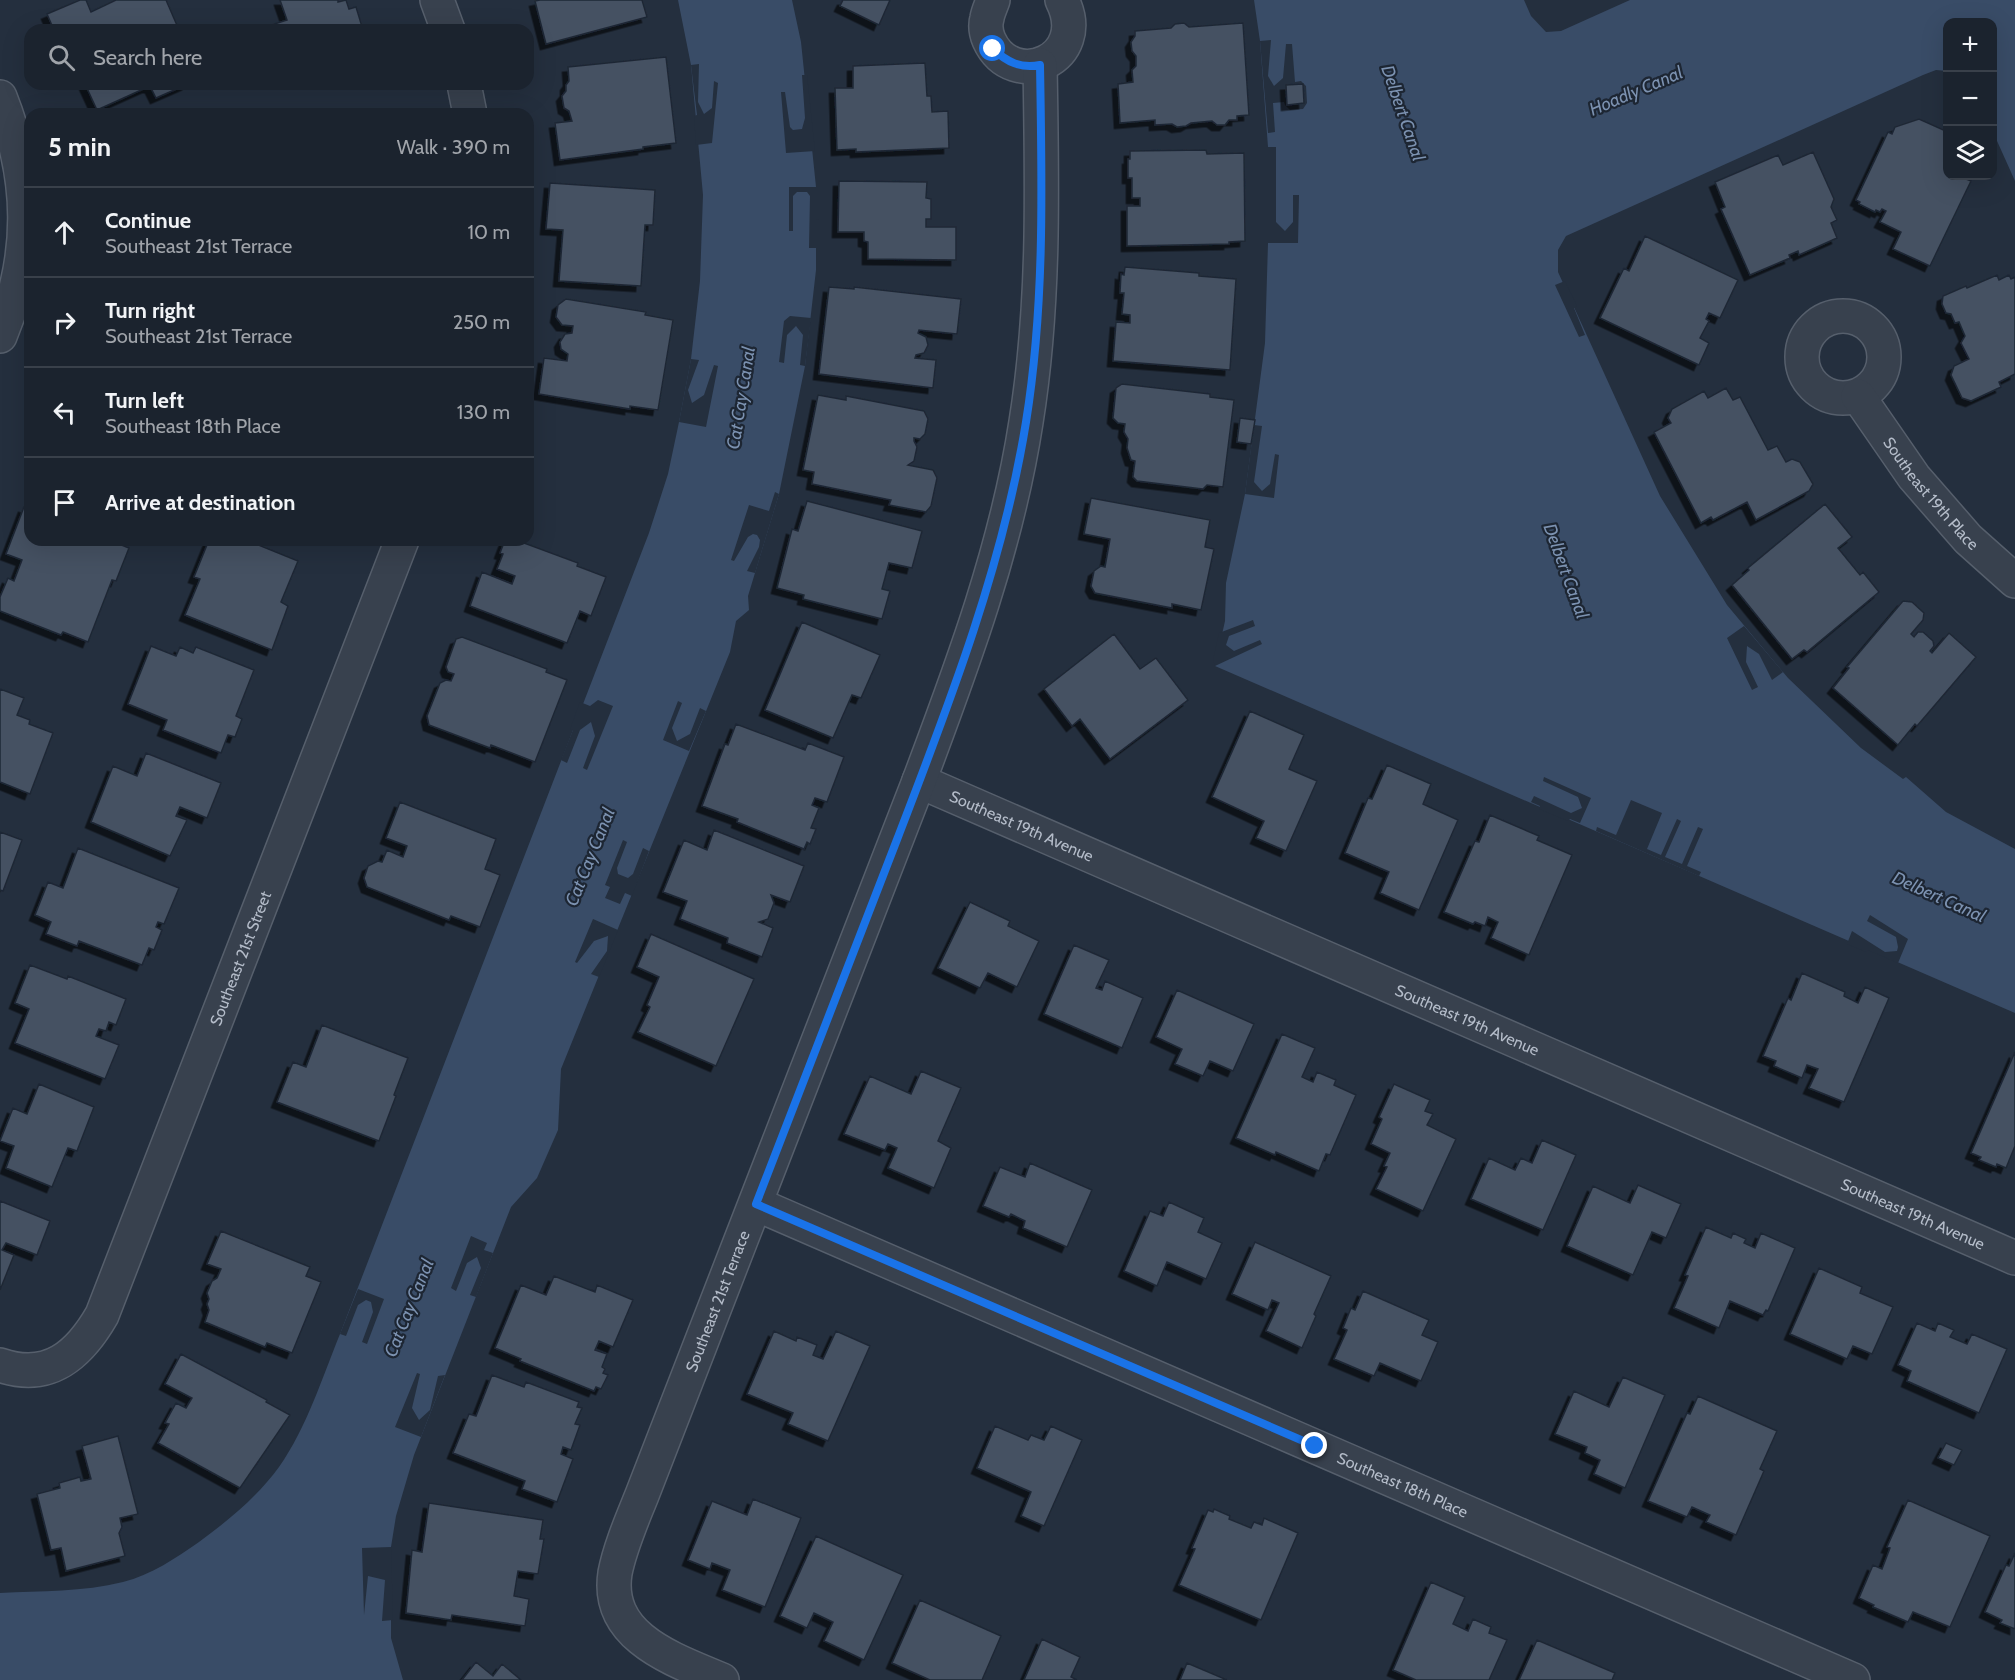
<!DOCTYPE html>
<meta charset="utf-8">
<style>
:root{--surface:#1b232e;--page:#282f3a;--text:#f1f3f6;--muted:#a0a4aa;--line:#39404a}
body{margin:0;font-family:Cabin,sans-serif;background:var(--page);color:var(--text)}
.controls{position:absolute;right:18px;top:18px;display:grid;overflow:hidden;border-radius:12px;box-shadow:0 6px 24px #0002}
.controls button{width:54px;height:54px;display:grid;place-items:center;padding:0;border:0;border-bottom:2px solid var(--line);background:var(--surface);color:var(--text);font:30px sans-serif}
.stop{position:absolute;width:18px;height:18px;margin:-14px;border:4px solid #1a73e8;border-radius:50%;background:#fff}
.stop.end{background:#1a73e8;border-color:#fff;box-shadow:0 2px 6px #0008}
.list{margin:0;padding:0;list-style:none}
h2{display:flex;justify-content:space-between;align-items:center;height:78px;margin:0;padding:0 24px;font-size:26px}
h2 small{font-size:20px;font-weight:400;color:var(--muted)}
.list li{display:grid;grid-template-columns:39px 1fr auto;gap:18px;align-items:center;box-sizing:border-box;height:90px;padding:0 24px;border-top:2px solid var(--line)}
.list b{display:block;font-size:22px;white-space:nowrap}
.list p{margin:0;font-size:20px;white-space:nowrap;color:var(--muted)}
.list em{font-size:20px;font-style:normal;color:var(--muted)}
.icon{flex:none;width:33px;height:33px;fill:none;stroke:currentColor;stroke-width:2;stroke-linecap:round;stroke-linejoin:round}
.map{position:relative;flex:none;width:2015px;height:1680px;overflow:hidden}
.search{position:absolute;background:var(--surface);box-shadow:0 6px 24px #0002;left:24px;top:24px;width:510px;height:66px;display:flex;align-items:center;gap:15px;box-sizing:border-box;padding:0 21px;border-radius:18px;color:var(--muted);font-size:22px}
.panel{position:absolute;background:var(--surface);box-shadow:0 6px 24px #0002;left:24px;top:108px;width:510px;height:438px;border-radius:18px}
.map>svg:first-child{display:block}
.water{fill:#394c67}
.pier{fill:#242f3e}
.building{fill:#455162;stroke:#1f2835;stroke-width:1.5;filter:url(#shadow)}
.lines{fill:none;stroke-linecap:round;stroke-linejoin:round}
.street-casing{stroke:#565f6c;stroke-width:36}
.street{stroke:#38414e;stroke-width:33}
.route{stroke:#1a73e8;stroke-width:8}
.labels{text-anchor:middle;stroke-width:4.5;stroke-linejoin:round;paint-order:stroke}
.street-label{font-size:16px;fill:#b4bcc9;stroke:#1d2633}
.water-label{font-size:18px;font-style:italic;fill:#7c92b1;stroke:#1d2633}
</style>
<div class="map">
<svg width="2015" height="1680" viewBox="0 0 2015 1680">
<defs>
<filter id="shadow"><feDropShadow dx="-5.5" dy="5.5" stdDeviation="0" flood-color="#0009"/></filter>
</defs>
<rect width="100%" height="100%" fill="#242f3e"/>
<path class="water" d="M678,0H792L801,42L816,187V270L805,366L779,494L748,596L749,610L736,621L730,652L561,1069L558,1130L537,1178L511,1207L414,1455L396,1516L391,1547V1638L403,1680H0V1593C41,1591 83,1592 123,1582C151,1575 176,1558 199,1542C229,1520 257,1497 279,1467C307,1427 322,1378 340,1334L649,533L668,474L679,422L691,359L700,281L703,195L691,65Z
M1254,0H1524L1531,16L1546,32L1561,31L1630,0H2015V181L1993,132L1992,22H1948L1947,71L1936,70L1923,75L1566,236L1558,250V272L1660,496L1727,605L1788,678L1861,748L1903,779L1906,777L1946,812L2015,849V1013L1215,666L1225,621L1226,583L1245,494L1265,343L1268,243V147L1260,41Z"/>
<path class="pier" d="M1271,40L1268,76L1274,86L1283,78L1286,44H1292L1295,82L1301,81L1306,86L1307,103L1303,109L1290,110L1285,105L1284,102L1273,103L1275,132L1268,133L1260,41Z
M699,64L698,102L704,114L712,108L714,81L718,83L712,143L696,145L694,116L697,115L691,65Z
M802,75H807L815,151L786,153L781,92H785L790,127L793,130L802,129L805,118Z
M1268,147H1276V222L1285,231L1293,222V195H1299L1298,243H1268Z
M789,187H816V219L819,220V248H809L810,196L807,192H797L793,196V231H789Z
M1565,281L1577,306L1574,308L1585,335L1579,337L1555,285Z
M790,316L811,318L805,366L800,365L803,335L796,326L787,335L784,363L779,362L784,321Z
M691,359L699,360L688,390L692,403L704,395L714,365L718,366L706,427L679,422Z
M1254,425L1262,426L1254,482L1262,491L1270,484L1275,454L1279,455L1274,498L1245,494Z
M775,492L779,494L755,573L747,571L759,547L760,540L757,535L753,534L748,537L734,561L731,560L749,505L769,511Z
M1253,620L1255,626L1229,636L1226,645L1234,651L1260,640L1262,644L1215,666L1213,660L1219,633Z
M1744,626L1783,672L1772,680L1759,654L1747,646L1746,662L1758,687L1752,690L1727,638Z
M598,700L613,706L587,770L583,768L595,736L591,722L580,730L567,763L561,760L573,730L570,729L580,702L590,706Z
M678,701L682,703L672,728L677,741L690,734L700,708L706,711L689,751L663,740Z
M1544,777L1591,798L1580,823L1570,819L1568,821L1539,809L1540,806L1531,802L1534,796L1571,813L1582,808L1578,797L1543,781Z
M1631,800L1662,813L1647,849L1661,855L1677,819L1681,821L1665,857L1682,864L1698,827L1703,829L1687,866L1701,872L1699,876L1596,831L1597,827L1616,835Z
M623,840L627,842L617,868L618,874L628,878L633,874L643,848L649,851L632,896L625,893L620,904L605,898L610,887L605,885Z
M1870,915L1908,939L1898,963L1868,950L1866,952L1847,944L1852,931L1885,952L1897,951L1898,947L1896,937L1867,921Z
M593,919L618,930L599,977L591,974L607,951L608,936L594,941L577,963L575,962Z
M471,1236L487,1243L484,1250L493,1253L476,1297L470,1295L481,1268L477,1257L467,1263L456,1291L451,1288Z
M358,1289L384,1299L367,1344L362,1342L373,1312L371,1302L366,1300L358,1305L346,1336L340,1334Z
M417,1373L420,1374L412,1408L419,1420L430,1410L438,1376L445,1375L421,1437L395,1427Z
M391,1547L393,1620L382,1621L385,1580L368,1576L364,1615L362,1548Z"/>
<path class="building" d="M80,0H86L91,12L116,0H166L179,30H54L47,14Z
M280,0H338V2L346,0L349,9L356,7L363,30H263L262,28L287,20Z
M540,0H642L647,17L546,44L535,1Z
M843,0H890L879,25L840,6Z
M1184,23L1189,27L1243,23L1249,115L1237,116V120H1229L1225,125H1217L1212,121L1191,123L1186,126L1177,127L1172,124L1155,125V120L1120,123L1118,84L1133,82L1132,70L1136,66V56L1132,51L1131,42L1135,36V31L1171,28L1175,24Z
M666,57L676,143L643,147V149L560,160L555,123L572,121L569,111L564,108L562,96L566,91V85L569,81L568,67Z
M925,63L927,96H931L932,112L948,111L949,148L856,152V149L837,150L835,88H853V66Z
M85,84H188L156,98L150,86L97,110Z
M1303,84L1304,103L1287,105L1286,85Z
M1919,119L1948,132V176H1959L1971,181L1930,266L1893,249L1901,232L1880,222L1886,211L1882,209L1880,212L1876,210L1875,212L1859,204L1860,202L1856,200L1888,132L1892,134L1895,127Z
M1206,150L1207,154L1244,153L1245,241L1229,242V244L1127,246V206H1140V198H1132V178H1128V159H1130V151Z
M1813,152L1834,199L1831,207L1837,220L1831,223L1837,238L1799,255L1798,251L1789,255L1790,258L1750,275L1721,209L1725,207L1715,182L1778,155L1783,165Z
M839,181L927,182L926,198L931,199V219H926V227H956V260L868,259V242L864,241V232H838Z
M550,183L655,190L653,225H645L641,286L559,281L563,230L546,229Z
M1645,236L1738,280L1720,318L1709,313L1706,319L1709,321L1700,338L1709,343L1699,365L1600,318L1624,268L1629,271Z
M1125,267L1199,273V276L1236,279L1230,370L1113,361L1116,322L1130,323V315L1122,314L1124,293H1120L1121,274L1124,275Z
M1997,275L1999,280L2009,275L2011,279L2015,277V374L1999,382L2001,387L1971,401L1962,398L1951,375L1954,366L1969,359L1961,343L1965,336L1959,322L1955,323L1951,314L1946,313L1942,304L1943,296L1966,286L1967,288Z
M829,287L854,289V287L961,299L957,334L919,330L918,333L926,337L928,345L924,353L916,355L915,358L936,360L933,388L819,374Z
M566,299L646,312L645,315L673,320L658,410L630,406V409L539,394L544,358L567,361L568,354L561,349L560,342L565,334L572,333L573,326L562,325L556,317L558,305Z
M1122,384L1210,394V397L1234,400L1223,487L1207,485L1203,489L1137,481L1133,477L1135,461L1131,460L1127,448L1128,439L1124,432L1125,424L1118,423L1113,418L1116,388Z
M1726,388L1733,400L1740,397L1768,450L1777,446L1786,462L1792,459L1800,462L1813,484L1809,491L1756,520L1747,502L1713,520L1711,517L1701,523L1654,432L1671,423L1668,418L1672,409L1704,391L1708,398Z
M818,395L846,400V396L924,411L928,419L925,434L920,439L914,438V441L917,447L914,461L908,465L933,470L937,478L931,506L926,512L889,505L891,500L812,484L814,472L803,470Z
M1240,418L1255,420L1251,444L1237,442Z
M1091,498L1210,520L1205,547L1214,549L1201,610L1172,604V608L1095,593L1091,586L1094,571L1101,566L1105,567L1110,539L1084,534Z
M807,501L922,531L912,568L889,563L882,589L890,591L882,619L803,599L804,595L777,588L792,529L798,531Z
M1825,504L1852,537L1838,548L1860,575L1863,572L1879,592L1807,652L1804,650L1792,659L1732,585L1749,570L1748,568Z
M24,507L30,509V540H109L129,548L116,581L112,580L88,642L63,632L61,635L0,611V597L8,578L14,581L22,560L6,554Z
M209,540H246L298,561L281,602L288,606L272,650L185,615L200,579L194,577Z
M505,540H516L578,563L577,566L606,577L591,616L580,611L567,643L470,606L482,572L512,584L515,576L497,569L503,554L500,553Z
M1903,601L1912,602L1924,613L1923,620L1911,634L1914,637L1918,632H1923L1933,641L1934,646L1930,651L1932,653L1949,633L1976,657L1917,726L1915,724L1898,745L1833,688L1849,668L1847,667Z
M802,622L880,655L861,698L852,695L833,738L765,710Z
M1114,634L1140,669L1156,658L1188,700L1110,759L1080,719L1072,726L1044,689Z
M462,637L547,669L546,672L567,680L535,762L491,745L490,748L429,725L427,716L440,683L446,680L451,681L454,674L448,672L446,667L456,639Z
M151,646L176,656L180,647L193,653L196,647L254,670L236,716L242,719L235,737L228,735L221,753L163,730L167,720L128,704Z
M0,689L24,698L17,715L30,720L29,724L53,733L30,794L0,782Z
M1250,711L1304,735L1289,769L1317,781L1286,851L1256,838L1264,821L1212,797Z
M736,724L805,750L808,743L844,757L827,802L815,798L812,805L819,808L811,828L816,829L810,844L807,842L804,849L737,822L738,819L702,806L725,744L728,745Z
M146,753L221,783L207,818L180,807L176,816L187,820L170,856L91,822L113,766L137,776Z
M1387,765L1431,784L1423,804L1458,820L1419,910L1380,893L1389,872L1345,853L1368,798L1372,799Z
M400,802L496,839L485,869L500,875L480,927L451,916L449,920L367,887L364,878L368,866L378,861L382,862L387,850L403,857L407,846L386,838Z
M1490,815L1539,836L1537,840L1572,855L1529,955L1491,938L1498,922L1488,917L1485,926L1475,922L1473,924L1444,912L1475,841L1479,842Z
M714,830L804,866L790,902L771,895L774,903L768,919L759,922L773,928L762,957L727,943L728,938L680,919L687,901L663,892L684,840L707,850Z
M0,832L22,840L3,891L0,890Z
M78,848L179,888L164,924L158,922L156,927L162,930L154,950L149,948L142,965L79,941L77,946L46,934L51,922L35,915L48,882L63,888Z
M970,902L1010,921L1008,926L1039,941L1017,987L988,973L980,988L938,968Z
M651,934L754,979L716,1066L638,1032L650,1007L647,1005L659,977L637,967Z
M1074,945L1109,960L1096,988L1102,990L1105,981L1143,998L1122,1048L1044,1014Z
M30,965L67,979L68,976L126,999L116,1025L109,1022L106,1031L99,1029L96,1036L119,1045L105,1079L15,1043L29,1009L15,1003Z
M1802,973L1845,992L1844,996L1858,1003L1865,987L1889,998L1844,1102L1809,1088L1818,1069L1807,1065L1802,1078L1774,1066L1776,1061L1763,1056L1788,998L1791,1000Z
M1177,990L1254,1024L1233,1071L1210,1061L1203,1076L1175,1064L1182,1049L1156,1037Z
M322,1025L408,1058L394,1095L396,1096L379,1141L277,1102L293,1062L306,1067Z
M1282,1034L1315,1048L1302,1077L1313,1082L1317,1072L1336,1080L1334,1085L1356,1095L1330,1155L1326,1154L1319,1171L1276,1152L1275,1155L1236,1138Z
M2015,1052V1146L2006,1168L1997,1164L1996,1167L1979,1160L1981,1157L1971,1153Z
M921,1071L961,1088L938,1141L951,1148L934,1188L888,1168L897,1148L888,1144L885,1150L844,1134L870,1076L911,1094Z
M39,1084L94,1107L77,1151L68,1148L52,1187L6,1168L14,1146L0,1141L13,1108L27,1114Z
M1394,1084L1430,1100L1425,1111L1433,1114L1427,1125L1456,1139L1423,1211L1376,1189L1387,1167L1384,1166L1390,1153L1371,1144L1382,1119L1379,1117Z
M1542,1140L1576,1155L1543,1230L1471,1199L1489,1158L1515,1170L1521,1158L1532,1163Z
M1030,1163L1092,1190L1067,1247L1023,1228L1025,1221L1011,1214L1009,1217L983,1206L1000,1167L1025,1177Z
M1638,1185L1681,1204L1666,1238L1652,1232L1633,1275L1567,1246L1593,1186L1630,1203Z
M0,1201L50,1221L37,1255L6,1243L2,1250L14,1255L0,1290Z
M1169,1202L1204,1218L1198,1232L1222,1243L1206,1279L1167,1262L1157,1286L1124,1271L1150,1211L1163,1216Z
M1706,1227L1731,1238L1733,1233L1746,1239L1744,1243L1755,1248L1761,1233L1795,1248L1768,1311L1766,1310L1763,1315L1730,1301L1719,1328L1674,1308L1688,1276L1685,1275Z
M221,1231L310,1267L306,1276L321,1282L292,1353L267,1343L265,1347L205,1322L209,1310L207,1304L209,1299L207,1293L212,1281L217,1278L221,1269L207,1264Z
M1255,1242L1331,1276L1314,1314L1316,1316L1302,1348L1266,1331L1279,1303L1272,1300L1268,1310L1232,1294Z
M1819,1268L1862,1287L1860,1293L1893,1307L1872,1354L1853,1346L1847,1359L1790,1334Z
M554,1276L595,1292L597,1285L633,1300L613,1347L599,1341L595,1350L607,1354L602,1367L605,1369L603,1373L608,1375L601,1389L596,1387L594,1391L520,1361L521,1359L495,1348L521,1285L546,1295Z
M1363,1291L1429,1320L1422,1335L1438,1342L1421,1381L1380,1363L1374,1376L1334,1359L1347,1330L1343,1328L1351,1308L1355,1310Z
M1917,1323L1935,1331L1938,1323L1954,1330L1950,1337L1967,1344L1972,1334L2007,1349L1979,1413L1907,1381L1911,1371L1898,1365Z
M774,1331L796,1341L797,1337L817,1345L813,1355L823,1359L836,1331L870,1346L828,1441L788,1424L793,1413L747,1394Z
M181,1354L267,1400L266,1402L290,1415L240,1488L158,1443L169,1424L165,1423L176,1403L186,1408L192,1398L165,1384Z
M492,1375L524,1387L526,1382L579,1402L577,1407L582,1408L575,1424L580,1425L571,1450L563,1447L561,1454L573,1459L557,1502L522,1489L525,1481L453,1453L469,1414L476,1416Z
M1623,1377L1665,1395L1625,1488L1594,1474L1600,1460L1585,1453L1587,1447L1555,1434L1574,1391L1609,1407Z
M1698,1396L1777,1431L1760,1469L1764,1471L1736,1535L1706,1522L1710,1515L1692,1507L1687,1517L1648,1501L1687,1413L1690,1414Z
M995,1426L1028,1440L1031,1435L1044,1440L1051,1426L1082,1440L1044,1526L1021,1516L1031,1492L977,1468Z
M118,1436L138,1514L120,1518L122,1527L119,1533L125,1556L66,1571L61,1548L51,1550L37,1494L60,1488L59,1483L80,1477L81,1481L91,1479L82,1446Z
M1946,1443L1962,1450L1954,1465L1938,1458Z
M753,1499L801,1518L765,1607L722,1590L730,1570L712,1563L710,1569L688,1560L712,1501L747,1515Z
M1908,1500L1990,1536L1950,1627L1913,1612L1908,1622L1873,1607L1874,1605L1859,1598L1873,1565L1882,1569L1890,1548L1887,1547Z
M429,1503L543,1520L540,1539H544L538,1574L518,1571L514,1596L529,1599L525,1626L452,1615L451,1620L406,1613L412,1550L422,1552Z
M1214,1509L1230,1516L1229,1519L1251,1528L1254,1522L1262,1525L1264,1518L1298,1533L1261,1620L1179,1585L1195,1549L1192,1548L1208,1510L1213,1512Z
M816,1536L903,1575L864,1660L824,1641L833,1622L814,1613L807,1628L780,1616Z
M2015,1553V1629L2000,1623L2002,1620L1985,1612L2006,1565L2009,1566Z
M1431,1582L1465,1597L1453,1624L1468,1631L1473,1619L1491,1627L1489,1633L1507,1640L1489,1680H1416L1393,1670Z
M920,1600L1001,1636L982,1680H930L892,1663Z
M1042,1639L1080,1657L1071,1677L1077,1680H1024Z
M1537,1640L1615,1673L1612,1680H1519Z
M476,1662L493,1676L502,1664L521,1680H462Z
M1187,1663L1227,1680H1180Z"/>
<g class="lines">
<g class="street-casing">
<g id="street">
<path d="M437,0L448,30"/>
<path d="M993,0C991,6 988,12 987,18C985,25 986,33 989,40C1013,93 1092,59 1062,0"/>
<path d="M464,84L470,114"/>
<path d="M0,97C32,178 34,255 0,336"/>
<circle cx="1843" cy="357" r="41"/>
<path id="s1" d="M1858,396L1914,477L1968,539L2015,581"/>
<path id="s2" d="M919,781L2015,1258"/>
<path id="s3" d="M756,1204L1853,1680"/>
<path id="s4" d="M0,1365C49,1382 79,1355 102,1315L402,540"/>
<path id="s5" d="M722,1680C675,1660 605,1638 615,1573C620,1547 632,1520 642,1495L919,781C963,664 1007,546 1026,422C1045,304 1042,183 1040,65"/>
</g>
</g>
<use href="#street" class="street"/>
</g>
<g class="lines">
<path class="route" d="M993,49C1007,62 1021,69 1040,65C1042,183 1045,304 1026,422C1003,565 950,702 898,837C851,959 803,1081 756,1204L1315,1446"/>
</g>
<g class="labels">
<g class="street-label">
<text dy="6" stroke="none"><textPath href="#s1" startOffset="122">Southeast 19th Place</textPath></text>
<text dy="6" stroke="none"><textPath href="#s2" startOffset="112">Southeast 19th Avenue</textPath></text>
<text dy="6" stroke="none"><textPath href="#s4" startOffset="508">Southeast 21st Street</textPath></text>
<text dy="6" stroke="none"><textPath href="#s2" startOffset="598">Southeast 19th Avenue</textPath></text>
<text dy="6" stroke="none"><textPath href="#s2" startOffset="1084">Southeast 19th Avenue</textPath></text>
<text dy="6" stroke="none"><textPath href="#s5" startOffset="456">Southeast 21st Terrace</textPath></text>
<text dy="6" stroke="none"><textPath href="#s3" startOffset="705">Southeast 18th Place</textPath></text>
</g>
<g class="water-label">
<text transform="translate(1636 91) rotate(-23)" y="6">Hoadly Canal</text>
<text transform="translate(1403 113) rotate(71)" y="6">Delbert Canal</text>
<text transform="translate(741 398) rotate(-81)" y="6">Cat Cay Canal</text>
<text transform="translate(1566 571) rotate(70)" y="6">Delbert Canal</text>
<text transform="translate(590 857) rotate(-68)" y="6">Cat Cay Canal</text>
<text transform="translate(1939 897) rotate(24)" y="6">Delbert Canal</text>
<text transform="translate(409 1308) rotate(-68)" y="6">Cat Cay Canal</text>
</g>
</g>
</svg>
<div class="controls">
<button>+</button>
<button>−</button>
<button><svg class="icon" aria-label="layers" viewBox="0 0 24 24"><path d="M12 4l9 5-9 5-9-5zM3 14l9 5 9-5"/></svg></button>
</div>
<div class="stop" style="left:993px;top:49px"></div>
<div class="stop end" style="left:1315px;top:1446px"></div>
<div class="search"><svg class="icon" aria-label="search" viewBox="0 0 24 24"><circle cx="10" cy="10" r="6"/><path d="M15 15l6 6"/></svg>Search here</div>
<section class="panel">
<h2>5 min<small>Walk · 390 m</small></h2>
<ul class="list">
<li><svg class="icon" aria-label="ahead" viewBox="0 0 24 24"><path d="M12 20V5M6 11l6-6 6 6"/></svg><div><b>Continue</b><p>Southeast 21st Terrace</p></div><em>10 m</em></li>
<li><svg class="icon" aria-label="right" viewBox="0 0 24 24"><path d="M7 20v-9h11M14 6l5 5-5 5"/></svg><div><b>Turn right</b><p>Southeast 21st Terrace</p></div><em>250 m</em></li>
<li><svg class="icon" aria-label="left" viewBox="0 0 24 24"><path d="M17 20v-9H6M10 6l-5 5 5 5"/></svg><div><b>Turn left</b><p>Southeast 18th Place</p></div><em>130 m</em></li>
<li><svg class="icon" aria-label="arrive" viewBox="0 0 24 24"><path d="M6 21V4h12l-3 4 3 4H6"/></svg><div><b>Arrive at destination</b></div></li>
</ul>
</section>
</div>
